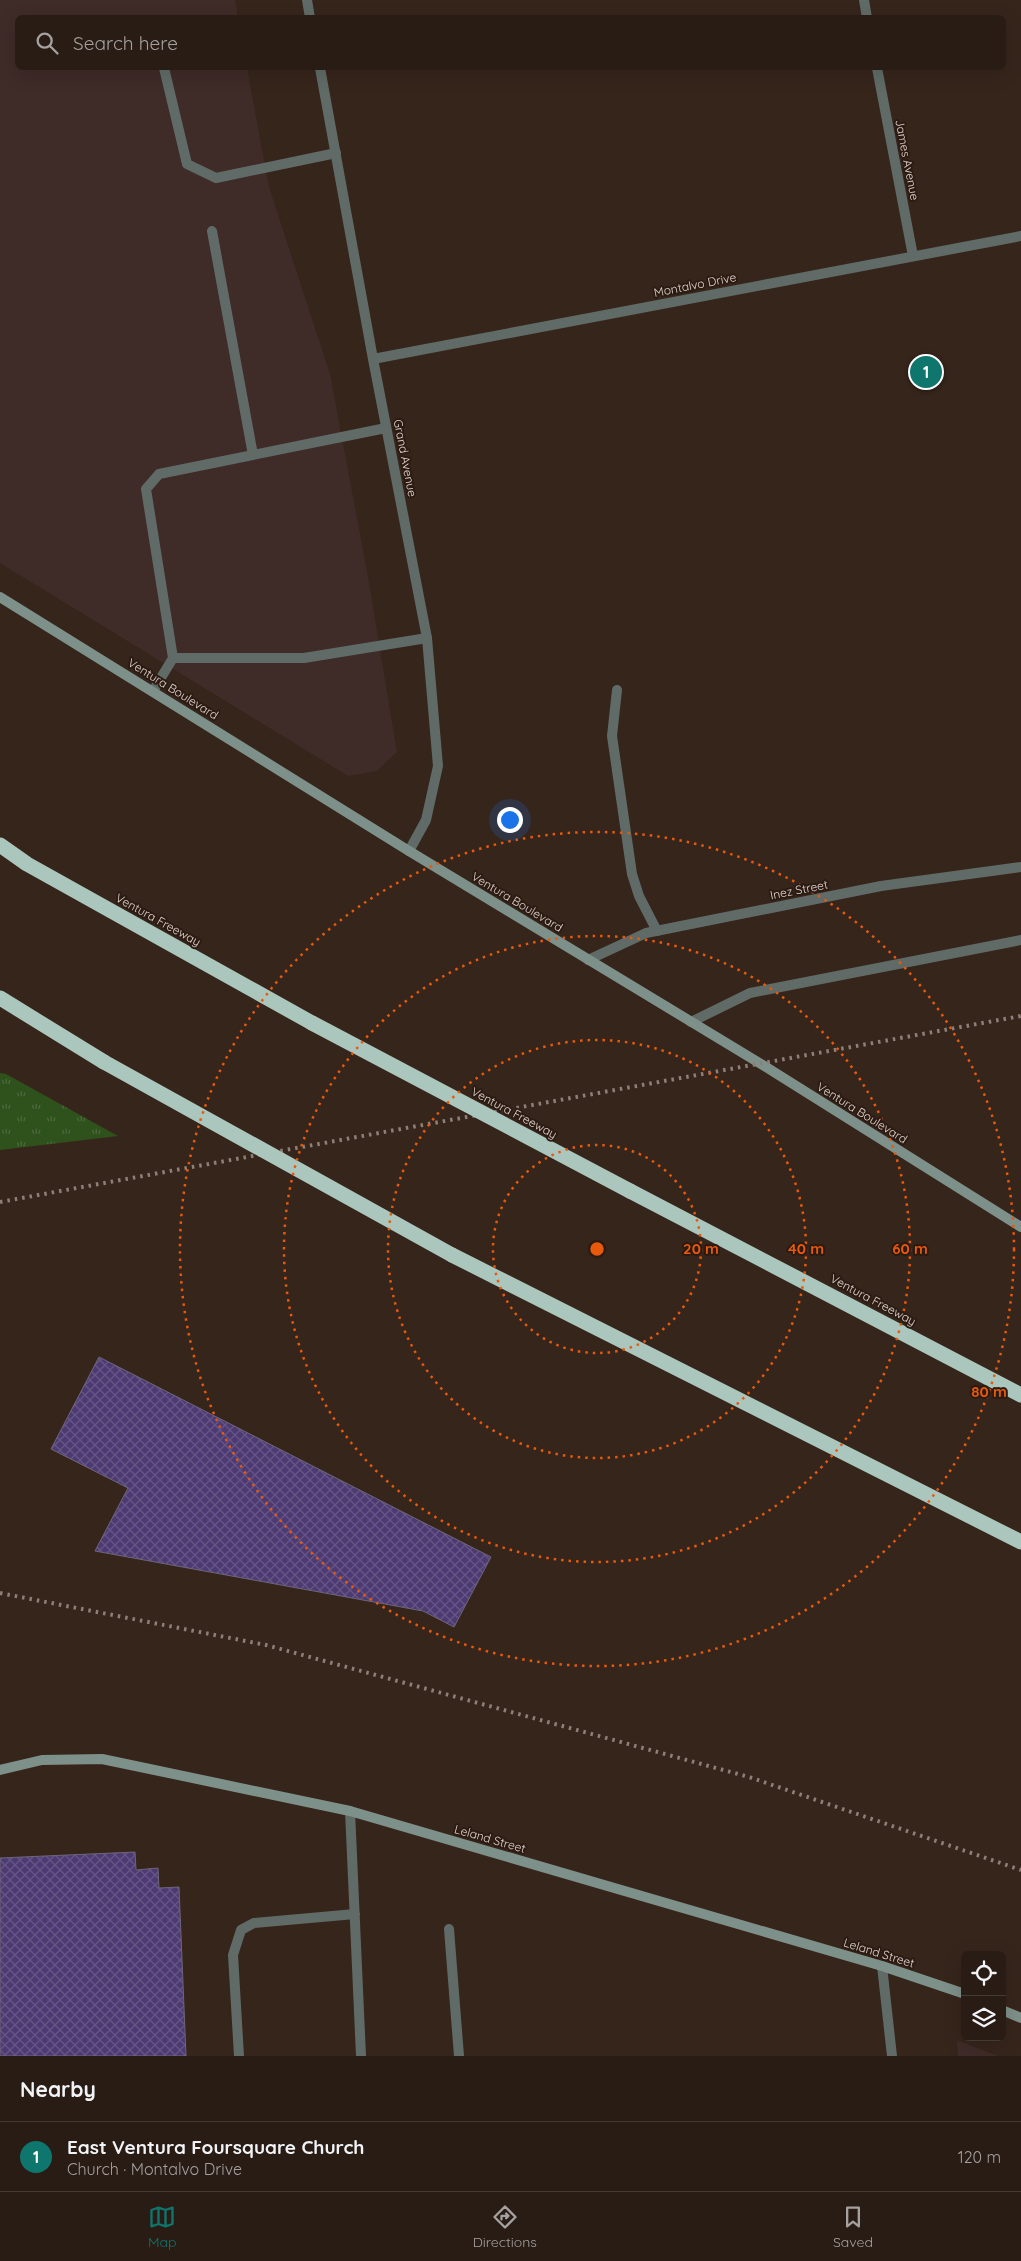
<!DOCTYPE html>
<meta charset="utf-8">
<style>
:root{--surface:#281c14;--page:#342922;--text:#f1f3f6;--muted:#a5a1a0;--line:#443a34;--accent:#0f766e}
body{margin:0;font-family:Quicksand,sans-serif;background:var(--page);color:var(--text)}
.controls{position:absolute;right:15px;bottom:15px;display:grid;overflow:hidden;border-radius:8px;box-shadow:0 5px 20px #0002}
.controls button{width:45px;height:45px;display:grid;place-items:center;padding:0;border:0;border-bottom:1px solid var(--line);background:var(--surface);color:var(--text);font:25px sans-serif}
.you{position:absolute;left:509px;top:819px;width:18px;height:18px;margin:-12px;border:4px solid #fff;border-radius:50%;background:#1a73e8;box-shadow:0 0 0 8px #1a73e833}
.badge{display:grid;place-items:center;width:32px;height:32px;border-radius:50%;background:var(--accent);color:#fff;font-size:16px;font-weight:700}
.pin{position:absolute;translate:-50% -50%;border:2px solid #fff;box-shadow:0 1px 5px #0006}
.list{margin:0;padding:0;list-style:none}
h2{display:flex;justify-content:space-between;align-items:center;height:65px;margin:0;padding:0 20px;font-size:21px}
h2 small{font-size:16px;font-weight:400;color:var(--muted)}
.list li{display:grid;grid-template-columns:32px 1fr auto;gap:15px;align-items:center;box-sizing:border-box;height:70px;padding:0 20px;border-top:1px solid var(--line)}
.list b{display:block;font-size:19px;white-space:nowrap}
.list p{margin:0;font-size:16px;white-space:nowrap;color:var(--muted)}
.list em{font-size:16px;font-style:normal;color:var(--muted)}
.icon{flex:none;width:28px;height:28px;fill:none;stroke:currentColor;stroke-width:2;stroke-linecap:round;stroke-linejoin:round}
.map{position:relative;flex:none;width:1021px;height:2056px;overflow:hidden}
.search{position:absolute;background:var(--surface);box-shadow:0 5px 20px #0002;left:15px;right:15px;top:15px;height:55px;display:flex;align-items:center;gap:12px;box-sizing:border-box;padding:0 18px;border-radius:8px;color:var(--muted);font-size:19px}
.sheet{height:135px;background:var(--surface)}
nav{display:flex;justify-content:space-around;align-items:center;box-sizing:border-box;height:70px;border-top:1px solid var(--line);background:var(--surface);font-size:14px;color:var(--muted)}
nav a{display:grid;justify-items:center;gap:2px}
nav .on{color:var(--accent)}
.map>svg:first-child{display:block}
.commercial{fill:#3f2b28}
.grass{fill:url(#grass-tufts)}
.building{fill:url(#building-cross-hatch);stroke:#6c667a}
.lines{fill:none;stroke-linecap:round;stroke-linejoin:round}
.lane{stroke:#606b67;stroke-width:10}
.street{stroke:#606b67;stroke-width:10}
.secondary{stroke:#7e908a;stroke-width:10}
.highway{stroke:#abc6bd;stroke-width:15}
.rail{stroke:#8e7f78;stroke-width:4;stroke-dasharray:2.5 5;stroke-linecap:butt}
.highway-bridge{stroke:#abc6bd;stroke-width:15}
.ring{fill:none;stroke:#e8590c;stroke-width:2.5;stroke-dasharray:2.5 5}
.labels{text-anchor:middle;stroke-width:4;stroke-linejoin:round;paint-order:stroke}
.street-label{font-size:12px;fill:#e0d4ce;stroke:#2c1b12}
.centre{fill:#e8590c;stroke:#2c1b12;stroke-width:2.5}
.ring-label{font-size:15px;text-anchor:middle;font-weight:bold;fill:#e8590c;stroke:#2c1b12;stroke-width:4;stroke-linejoin:round;paint-order:stroke}
</style>
<div class="map">
<svg width="1021" height="2056" viewBox="0 0 1021 2056">
<defs>
<pattern id="grass-tufts" width="24" height="20" patternUnits="userSpaceOnUse" patternTransform="scale(1.25)"><rect width="24" height="20" fill="#2f511c"/><path d="M3 7l-1-3M5 7V3M7 7l1-3M15 17l-1-3M17 17v-4M19 17l1-3" fill="none" stroke="#4d693c"/></pattern>
<pattern id="building-cross-hatch" width="8" height="8" patternUnits="userSpaceOnUse" patternTransform="scale(1.25)"><rect width="8" height="8" fill="#4d3a73"/><path d="M0 0l8 8M0 8l8-8" fill="none" stroke="#665686"/></pattern>
</defs>
<rect width="100%" height="100%" fill="#36251b"/>
<path class="commercial" d="M0,0H235L238,17L18,18V68H247L269,187L330,374L368,577L397,752L377,771L348,776L0,563Z
M957,2040L998,2056H958Z"/>
<path class="grass" d="M0,1073L6,1074L118,1136L0,1150Z"/>
<path class="building" d="M99,1357L491,1557L454,1627L423,1611L95,1551L128,1488L51,1449Z
M135,1852L136,1870L158,1868L159,1888L179,1887L186,2056H0V1858Z"/>
<g class="lines">
<path class="lane" d="M164,68L187,164L216,178L336,153
M212,231L253,455
M173,658H304L427,638
M617,690L612,736L632,874L639,896L657,931
M153,691L173,658L146,489L159,474L386,428
M691,1022L750,993L1021,940
M350,1811L361,2056
M449,1929L459,2056
M882,1966L892,2056
M239,2056L233,1955L241,1930L254,1923L355,1914"/>
<path class="street" d="M307,0L310,18
M864,0L867,18
M320,68L373,359L427,638L438,766L426,820L409,851
M877,68L913,256
M373,359L1021,236
M588,960L646,933L881,886L1021,867"/>
<path class="secondary" d="M0,597L409,851L766,1067L1021,1227
M0,1770L42,1760L102,1759L350,1811L882,1966L965,1994
M1002,2010L1021,2018"/>
<path class="highway" d="M0,845L27,864L312,1023
M0,998L104,1062
M630,1191L1021,1395
M452,1255L1021,1542"/>
<path class="rail" d="M0,1202L1021,1016
M0,1593L266,1645L749,1777L1021,1870"/>
<path class="highway-bridge" d="M312,1023L630,1191
M104,1062L452,1255"/>
</g>
<g class="ring">
<circle cx="597" cy="1249" r="104"/>
<circle cx="597" cy="1249" r="209"/>
<circle cx="597" cy="1249" r="313"/>
<circle cx="597" cy="1249" r="417"/>
</g>
<g class="labels">
<g class="street-label">
<text transform="translate(907 160) rotate(79)" y="4">James Avenue</text>
<text transform="translate(695 285) rotate(-11)" y="4">Montalvo Drive</text>
<text transform="translate(405 458) rotate(79)" y="4">Grand Avenue</text>
<text transform="translate(173 689) rotate(32)" y="4">Ventura Boulevard</text>
<text transform="translate(799 890) rotate(-11)" y="4">Inez Street</text>
<text transform="translate(517 902) rotate(31)" y="4">Ventura Boulevard</text>
<text transform="translate(158 920) rotate(29)" y="4">Ventura Freeway</text>
<text transform="translate(514 1113) rotate(28)" y="4">Ventura Freeway</text>
<text transform="translate(862 1113) rotate(32)" y="4">Ventura Boulevard</text>
<text transform="translate(873 1300) rotate(28)" y="4">Ventura Freeway</text>
<text transform="translate(490 1839) rotate(16)" y="4">Leland Street</text>
<text transform="translate(879 1953) rotate(17)" y="4">Leland Street</text>
</g>
</g>
<circle cx="597" cy="1249" r="8" class="centre"/>
<g class="ring-label">
<text x="701" y="1254">20 m</text>
<text x="806" y="1254">40 m</text>
<text x="910" y="1254">60 m</text>
<text x="989" y="1397">80 m</text>
</g>
</svg>
<div class="controls">
<button><svg class="icon" aria-label="locate" viewBox="0 0 24 24"><circle cx="12" cy="12" r="6"/><path d="M12 2v4M12 18v4M2 12h4M18 12h4"/></svg></button>
<button><svg class="icon" aria-label="layers" viewBox="0 0 24 24"><path d="M12 4l9 5-9 5-9-5zM3 14l9 5 9-5"/></svg></button>
</div>
<div class="you"></div>
<div class="pin badge" style="left:926px;top:372px">1</div>
<div class="search"><svg class="icon" aria-label="search" viewBox="0 0 24 24"><circle cx="10" cy="10" r="6"/><path d="M15 15l6 6"/></svg>Search here</div>
</div>
<section class="sheet">
<h2>Nearby<small></small></h2>
<ul class="list">
<li><span class="badge">1</span><div><b>East Ventura Foursquare Church</b><p>Church · Montalvo Drive</p></div><em>120 m</em></li>
</ul>
</section>
<nav>
<a class="on"><svg class="icon" aria-label="map" viewBox="0 0 24 24"><path d="M3 6l6-2 6 2 6-2v14l-6 2-6-2-6 2zM9 4v14M15 6v14"/></svg>Map</a>
<a><svg class="icon" aria-label="directions" viewBox="0 0 24 24"><path d="M12 3l9 9-9 9-9-9zM9 14v-3h6M13 9l2 2-2 2"/></svg>Directions</a>
<a><svg class="icon" aria-label="saved" viewBox="0 0 24 24"><path d="M7 4h10v16l-5-4-5 4z"/></svg>Saved</a>
</nav>
